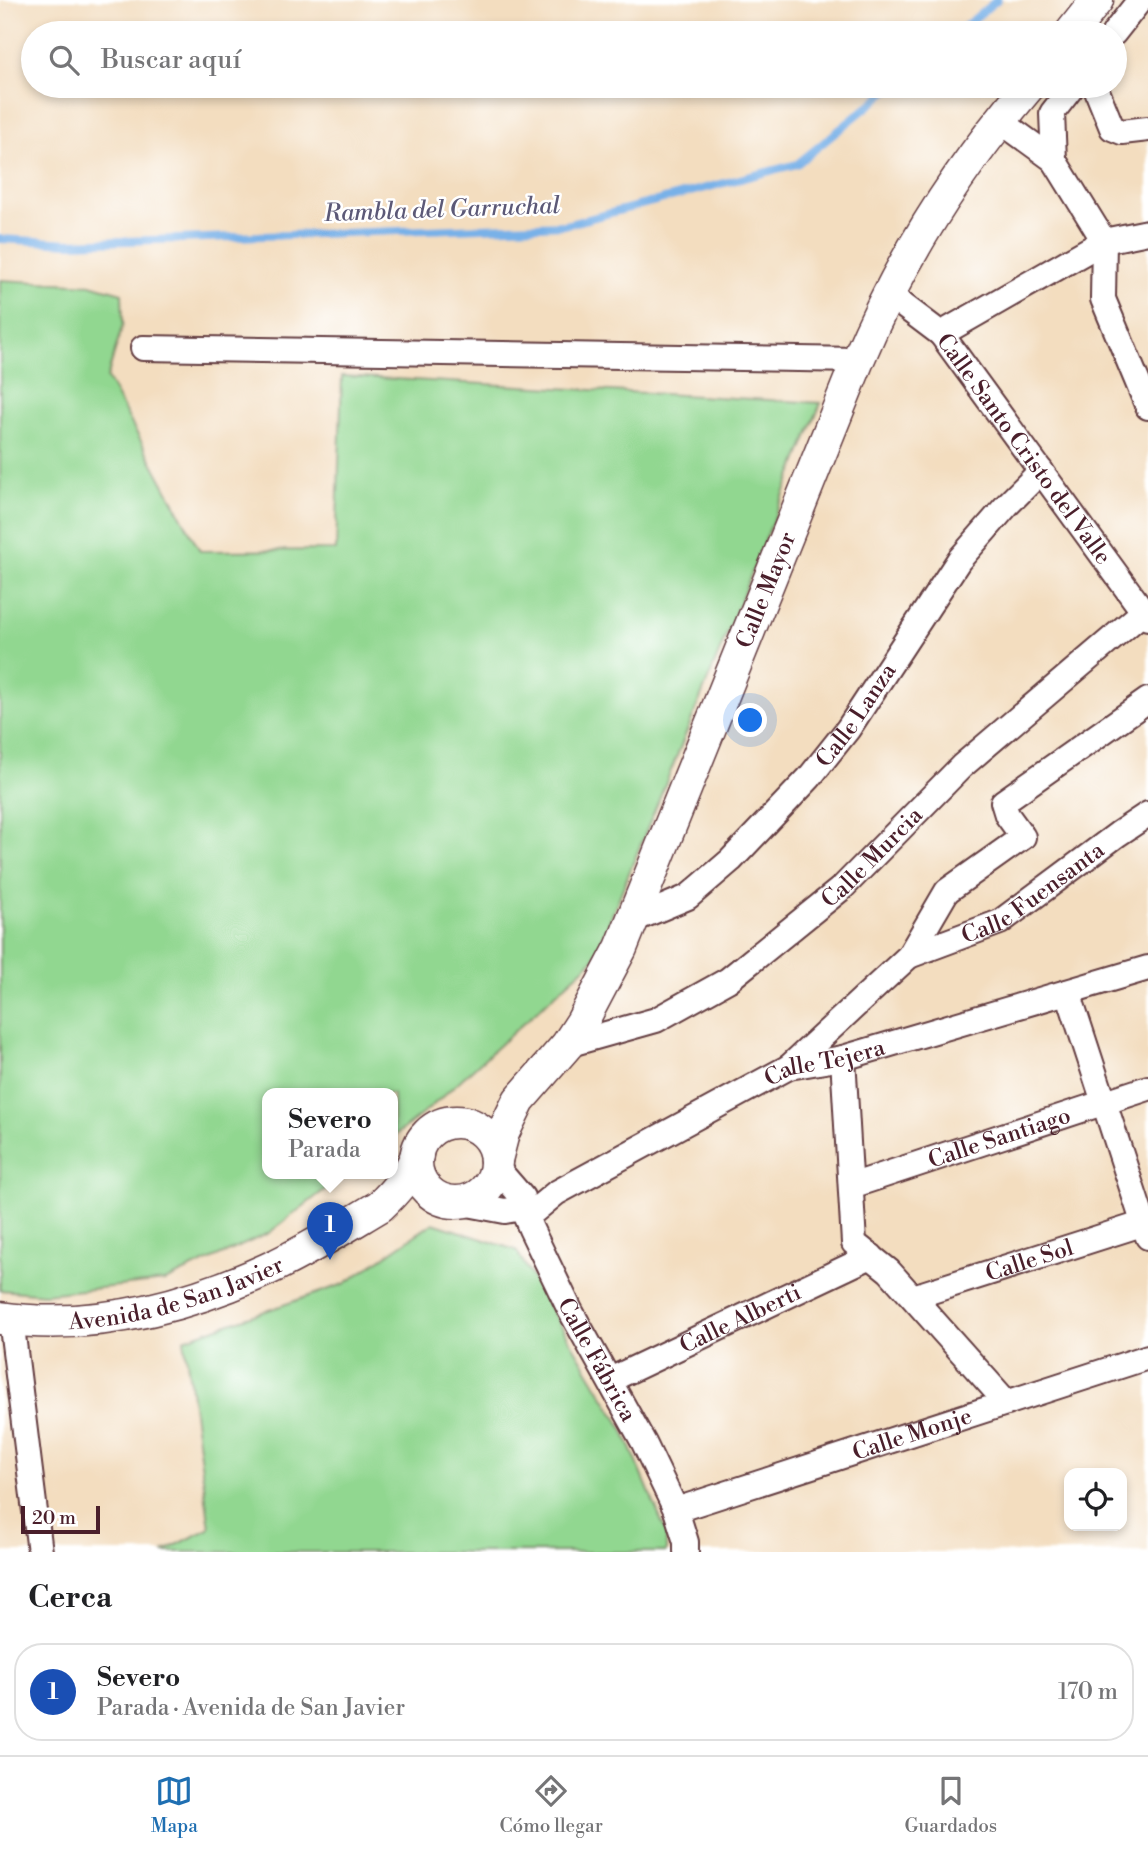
<!DOCTYPE html>
<html lang="es">
<meta charset="utf-8">
<style>
:root{--surface:#fff;--page:#f6f6f6;--text:#202124;--muted:#757577;--line:#e0e0e0;--accent:#1f6fb2}
body{margin:0;font-family:"Libre Bodoni",serif;background:var(--page);color:var(--text)}
.controls{position:absolute;right:21px;bottom:21px;display:grid;overflow:hidden;border-radius:14px;box-shadow:0 4px 10px #0003}
.controls button{width:63px;height:63px;display:grid;place-items:center;padding:0;border:0;border-bottom:2px solid var(--line);background:var(--surface);color:var(--text);font:35px sans-serif}
.scale{position:absolute;left:21px;bottom:18px;width:79px;box-sizing:border-box;padding-left:7px;border:4px solid #4a1f2b;border-top:0;font-size:19px;line-height:24px;white-space:nowrap;color:#4a1f2b;-webkit-text-stroke:5px #fff;paint-order:stroke}
.you{position:absolute;left:751px;top:721px;width:24px;height:24px;margin:-18px;border:5px solid #fff;border-radius:50%;background:#1a73e8;box-shadow:0 0 0 10px #1a73e833}
.badge{display:grid;place-items:center;width:46px;height:46px;border-radius:50%;background:var(--accent);color:#fff;font-size:23px;font-weight:700}
.pin{position:absolute;translate:-50% -58px;filter:drop-shadow(0 2px 4px #0008)}
.pin::after{content:'';position:absolute;top:37px;width:24px;height:21px;background:inherit;clip-path:polygon(0 0,100% 0,50% 100%)}
.popup{position:absolute;left:262px;top:1088px;width:136px;height:91px;box-sizing:border-box;display:grid;place-content:center;border-radius:14px;background:var(--surface);filter:drop-shadow(0 2px 5px #0005);font-size:23px;white-space:nowrap;color:var(--muted)}
.popup b{font-size:26px;color:var(--text)}
.popup::after{content:'';position:absolute;left:50%;top:100%;margin-left:-14px;border:14px solid transparent;border-top-color:var(--surface)}
.list{margin:0;padding:0;list-style:none}
h2{display:flex;justify-content:space-between;align-items:center;height:91px;margin:0;padding:0 28px;font-size:30px}
h2 small{font-size:23px;font-weight:400;color:var(--muted)}
.list li{display:grid;grid-template-columns:46px 1fr auto;gap:21px;align-items:center;box-sizing:border-box;height:98px;margin:0 14px 14px;padding:0 14px;border:2px solid var(--line);border-radius:28px}
.list b{display:block;font-size:26px;white-space:nowrap}
.list p{margin:0;font-size:23px;white-space:nowrap;color:var(--muted)}
.list em{font-size:23px;font-style:normal;color:var(--muted)}
.icon{flex:none;width:38px;height:38px;fill:none;stroke:currentColor;stroke-width:2;stroke-linecap:round;stroke-linejoin:round}
.map{position:relative;flex:none;width:1148px;height:1552px;overflow:hidden}
.search{position:absolute;background:var(--surface);box-shadow:0 4px 10px #0003;left:21px;right:21px;top:21px;height:77px;display:flex;align-items:center;gap:18px;box-sizing:border-box;padding:0 24px;border-radius:38px;color:var(--muted);font-size:26px}
.sheet{height:203px;background:var(--surface)}
nav{display:flex;justify-content:space-around;align-items:center;box-sizing:border-box;height:98px;border-top:2px solid var(--line);background:var(--surface);font-size:19px;color:var(--muted)}
nav a{display:grid;justify-items:center;gap:4px}
nav .on{color:var(--accent)}
.map>svg:first-child{display:block}
.green{fill:#91d790;stroke:#6e7b5e;stroke-width:2}
.lines{fill:none;stroke-linecap:round;stroke-linejoin:round}
.stream{stroke:#78b1e8;stroke-width:8}
.minor-casing{stroke:#633c41;stroke-width:28}
.major-casing{stroke:#633c41;stroke-width:35}
.minor{stroke:#fff;stroke-width:24}
.major{stroke:#fff;stroke-width:32}
.labels{text-anchor:middle;stroke-width:5;stroke-linejoin:round;paint-order:stroke}
.street-label{font-size:23px;fill:#4a1f2b;stroke:#fff}
.water-label{font-size:24px;font-style:italic;fill:#5c5977;stroke:#fff}
</style>
<div class="map">
<svg width="1148" height="1552" viewBox="0 0 1148 1552">
<rect width="100%" height="100%" fill="#fff"/>
<filter id="ink" filterUnits="userSpaceOnUse"><feTurbulence type="fractalNoise" baseFrequency=".0143" numOctaves="2"/><feDisplacementMap in="SourceGraphic" scale="14" xChannelSelector="R" yChannelSelector="G"/><feConvolveMatrix kernelMatrix="1 2 1 2 8 2 1 2 1" color-interpolation-filters="sRGB"/></filter>
<filter id="wash" filterUnits="userSpaceOnUse"><feTurbulence type="fractalNoise" baseFrequency=".00686" numOctaves="4" result="noise"/><feDisplacementMap in="SourceGraphic" scale="28" xChannelSelector="R" yChannelSelector="G"/><feGaussianBlur stdDeviation="1.57" result="paint"/><feColorMatrix in="noise" values="0 0 0 0 0 0 0 0 0 0 0 0 0 0 0 0 0 1.4 0 .05"/><feComposite in="paint" operator="in"/></filter>
<g filter="url(#wash)">
<rect width="100%" height="100%" fill="#f3ddbf"/>
<path class="green" d="M0,280L94,285L122,293L123,324L107,378L200,551L336,550L342,376L821,403L594,959L431,1107L393,1137V1094H267V1174H345L269,1233L165,1281L45,1294L0,1290Z
M433,1223L516,1250L623,1429L666,1532V1552H163L210,1528L184,1339L344,1284Z"/>
<g class="lines">
<path class="stream" d="M957,33L997,0
M0,239L70,243L565,225L797,164L893,86"/>
</g>
</g>
<g filter="url(#ink)">
<g class="lines">
<g class="minor-casing">
<g id="minor">
<path d="M1114,33L1140,0"/>
<path d="M1073,86L1052,113L1054,160L1104,241L1103,299L1148,407"/>
<path d="M1095,86L1112,128L1122,132L1148,129"/>
<path d="M999,120L1054,160"/>
<path id="s1" d="M888,294L941,334L1148,618"/>
<path d="M941,334L1104,241L1148,232"/>
<path d="M143,348L858,360"/>
<path id="s2" d="M633,920L688,897L731,860L809,778L848,729L959,560L1007,505L1041,471"/>
<path id="s3" d="M909,956L1000,922L1118,834L1148,814"/>
<path d="M1068,992L1148,1237"/>
<path id="s4" d="M567,1045L656,1020L728,980L843,887L962,766L1142,613"/>
<path d="M843,1058L854,1243L889,1271L1007,1403"/>
<path d="M789,1067L909,956L947,891L1023,837L1007,815L1003,802L1148,700"/>
<path id="s5" d="M496,1167L522,1197V1208L531,1229L570,1310L644,1443L676,1510L686,1542V1552"/>
<path id="s6" d="M851,1186L1148,1088"/>
<path d="M457,1202L505,1211L522,1208"/>
<path id="s7" d="M527,1217L556,1193L789,1067L843,1058L1148,968"/>
<path id="s8" d="M913,1297L1148,1222"/>
<path d="M11,1319L40,1552"/>
<path id="s9" d="M610,1380L871,1256"/>
<path id="s10" d="M676,1510L1148,1357"/>
</g>
</g>
<g class="major-casing">
<g id="major">
<path d="M1071,33L1097,0"/>
<circle cx="456" cy="1162" r="40"/>
<path id="s11" d="M496,1160L503,1133L519,1100L567,1045L582,1022L621,948L858,360C901,258 957,170 1029,86"/>
<path id="s12" d="M0,1318C92,1331 185,1307 268,1269C307,1251 343,1228 380,1206C396,1191 409,1176 417,1155"/>
</g>
</g>
<use href="#minor" class="minor"/>
<use href="#major" class="major"/>
</g>
</g>
<g class="labels">
<g class="street-label">
<text dy="8" stroke="none"><textPath href="#s1" startOffset="208">Calle Santo Cristo del Valle</textPath></text>
<text dy="8" stroke="none"><textPath href="#s11" startOffset="635">Calle Mayor</textPath></text>
<text dy="8" stroke="none"><textPath href="#s2" startOffset="308">Calle Lanza</textPath></text>
<text dy="8" stroke="none"><textPath href="#s4" startOffset="364">Calle Murcia</textPath></text>
<text dy="8" stroke="none"><textPath href="#s3" startOffset="140">Calle Fuensanta</textPath></text>
<text dy="8" stroke="none"><textPath href="#s7" startOffset="338">Calle Tejera</textPath></text>
<text dy="8" stroke="none"><textPath href="#s6" startOffset="156">Calle Santiago</textPath></text>
<text dy="8" stroke="none"><textPath href="#s8" startOffset="122">Calle Sol</textPath></text>
<text dy="8" stroke="none"><textPath href="#s12" startOffset="180">Avenida de San Javier</textPath></text>
<text dy="8" stroke="none"><textPath href="#s9" startOffset="144">Calle Alberti</textPath></text>
<text dy="8" stroke="none"><textPath href="#s5" startOffset="220">Calle Fábrica</textPath></text>
<text dy="8" stroke="none"><textPath href="#s10" startOffset="248">Calle Monje</textPath></text>
</g>
<g class="water-label">
<text transform="translate(442 209) rotate(-2)" y="8">Rambla del Garruchal</text>
</g>
</g>
</svg>
<div class="controls">
<button><svg class="icon" aria-label="locate" viewBox="0 0 24 24"><circle cx="12" cy="12" r="6"/><path d="M12 2v4M12 18v4M2 12h4M18 12h4"/></svg></button>
</div>
<div class="scale">20 m</div>
<div class="you"></div>
<div class="pin badge" style="left:330px;top:1260px;background:#1a4fb4">1</div>
<div class="popup"><b>Severo</b>Parada</div>
<div class="search"><svg class="icon" aria-label="search" viewBox="0 0 24 24"><circle cx="10" cy="10" r="6"/><path d="M15 15l6 6"/></svg>Buscar aquí</div>
</div>
<section class="sheet">
<h2>Cerca<small></small></h2>
<ul class="list">
<li><span class="badge" style="background:#1a4fb4">1</span><div><b>Severo</b><p>Parada · Avenida de San Javier</p></div><em>170 m</em></li>
</ul>
</section>
<nav>
<a class="on"><svg class="icon" aria-label="map" viewBox="0 0 24 24"><path d="M3 6l6-2 6 2 6-2v14l-6 2-6-2-6 2zM9 4v14M15 6v14"/></svg>Mapa</a>
<a><svg class="icon" aria-label="directions" viewBox="0 0 24 24"><path d="M12 3l9 9-9 9-9-9zM9 14v-3h6M13 9l2 2-2 2"/></svg>Cómo llegar</a>
<a><svg class="icon" aria-label="saved" viewBox="0 0 24 24"><path d="M7 4h10v16l-5-4-5 4z"/></svg>Guardados</a>
</nav>
